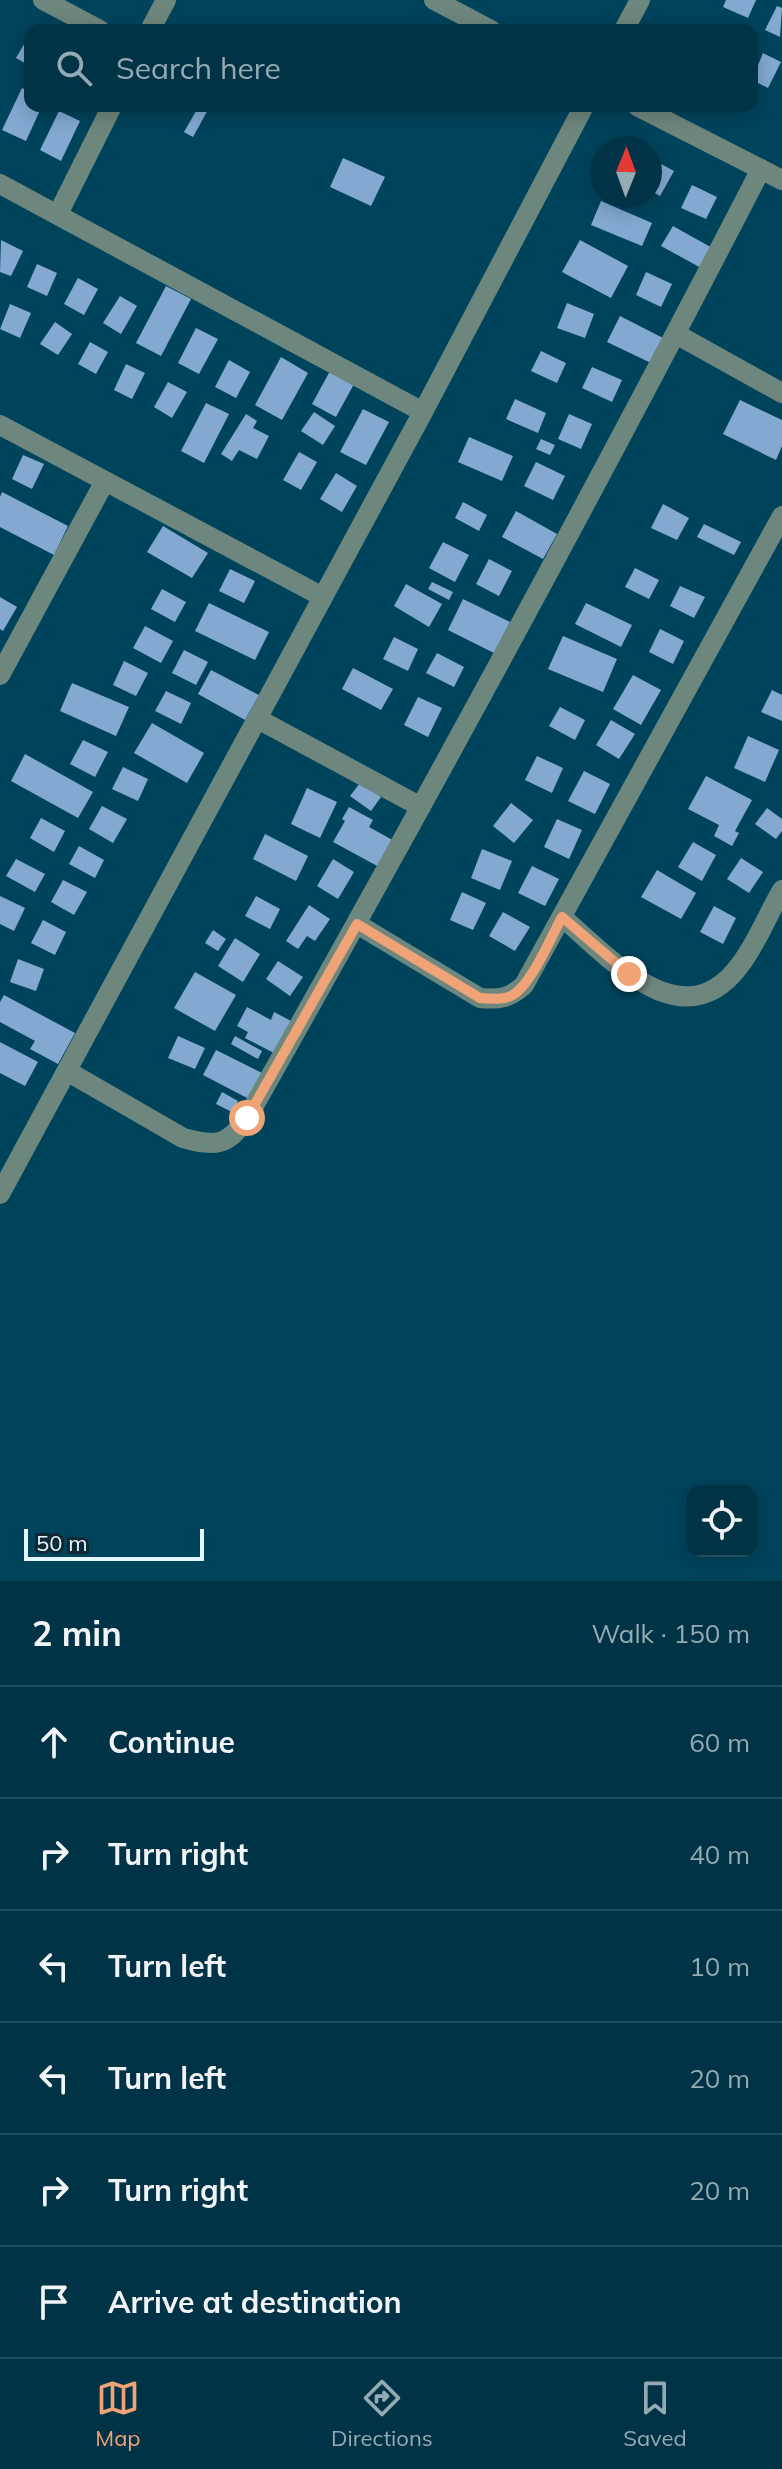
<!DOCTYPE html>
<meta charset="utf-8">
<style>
:root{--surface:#003345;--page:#0a3b4c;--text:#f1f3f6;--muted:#95aab3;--line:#224e5e;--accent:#efa377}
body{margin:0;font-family:Mulish,sans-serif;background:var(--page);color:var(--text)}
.controls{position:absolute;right:24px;bottom:24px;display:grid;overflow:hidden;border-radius:16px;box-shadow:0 4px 20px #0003}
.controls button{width:72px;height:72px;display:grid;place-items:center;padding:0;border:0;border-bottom:2px solid var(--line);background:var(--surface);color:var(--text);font:40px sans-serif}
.compass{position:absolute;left:590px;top:136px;width:72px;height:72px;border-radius:50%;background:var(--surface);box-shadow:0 4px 20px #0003;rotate:1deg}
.scale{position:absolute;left:24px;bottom:20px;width:180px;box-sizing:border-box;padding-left:8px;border:4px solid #e5f6ff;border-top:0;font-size:22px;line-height:28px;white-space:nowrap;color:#e5f6ff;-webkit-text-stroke:6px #102833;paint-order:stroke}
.stop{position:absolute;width:24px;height:24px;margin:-18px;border:6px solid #efa377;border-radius:50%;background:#fff}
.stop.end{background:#efa377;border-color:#fff;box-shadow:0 2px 8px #0008}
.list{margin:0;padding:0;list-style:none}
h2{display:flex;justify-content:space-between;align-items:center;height:104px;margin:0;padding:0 32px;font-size:34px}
h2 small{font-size:26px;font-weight:400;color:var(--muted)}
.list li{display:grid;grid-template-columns:52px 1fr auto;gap:24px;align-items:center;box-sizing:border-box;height:112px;padding:0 32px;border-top:2px solid var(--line)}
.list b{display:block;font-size:30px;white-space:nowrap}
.list em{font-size:26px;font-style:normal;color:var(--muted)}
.icon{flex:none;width:44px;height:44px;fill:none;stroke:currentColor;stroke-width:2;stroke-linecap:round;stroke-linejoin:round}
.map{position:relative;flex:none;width:782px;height:1581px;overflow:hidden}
.search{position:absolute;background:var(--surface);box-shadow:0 4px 20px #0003;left:24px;right:24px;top:24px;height:88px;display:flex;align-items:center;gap:20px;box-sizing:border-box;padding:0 28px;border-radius:16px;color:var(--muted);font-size:30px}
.sheet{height:776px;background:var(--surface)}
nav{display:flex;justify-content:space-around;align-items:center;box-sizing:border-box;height:112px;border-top:2px solid var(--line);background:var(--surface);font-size:22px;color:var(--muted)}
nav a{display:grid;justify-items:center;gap:4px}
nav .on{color:var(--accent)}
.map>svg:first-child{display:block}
.building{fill:#83a9d1}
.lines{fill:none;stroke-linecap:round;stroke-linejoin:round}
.minor{stroke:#6e877e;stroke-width:20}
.route{stroke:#efa377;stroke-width:10}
</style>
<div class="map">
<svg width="782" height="1581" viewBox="0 0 782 1581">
<rect width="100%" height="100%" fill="#00445c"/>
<path class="building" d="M726,0H756L748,18L723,7Z
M777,6L782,8L780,37L765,30Z
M30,34V66L16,58Z
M763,53L781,62L768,88L752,80Z
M22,88L30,92V106H42L26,141L2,130Z
M199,106H210L193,137L184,132Z
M59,111L80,121L61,161L40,150Z
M343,158L385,177L371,206L330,187Z
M650,158L674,171L660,196L650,190Z
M692,185L717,197L706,219L681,208Z
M601,201L652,223L642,246L591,225Z
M673,226L714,249L703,269L661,246Z
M1,240L23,251L11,276L0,272Z
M580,240L628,266L611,298L562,272Z
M37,264L57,273L47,296L27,287Z
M646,272L672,284L661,307L636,295Z
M78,278L98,289L84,315L64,304Z
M166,286L191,299L161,356L136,343Z
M120,296L137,306L121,334L103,323Z
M567,303L594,314L585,338L557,328Z
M10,304L31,313L20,338L0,329Z
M620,316L663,338L651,363L607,342Z
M55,322L72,334L58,355L40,344Z
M196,328L218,339L199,374L178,363Z
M90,342L108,352L96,374L78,364Z
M541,351L566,363L557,383L531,371Z
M281,357L308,373L282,420L255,405Z
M229,360L250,372L236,398L215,387Z
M126,364L145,373L132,399L114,390Z
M592,367L622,380L612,402L582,388Z
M330,371L354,384L336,417L312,404Z
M168,382L187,392L172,418L154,407Z
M515,399L546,413L538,433L506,419Z
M740,400L782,420V446L776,460L723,434Z
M206,403L229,414L204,463L181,451Z
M363,409L389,422L366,465L340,452Z
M314,412L335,426L323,445L301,431Z
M246,414L257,421L253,428L269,436L257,459L239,450L232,461L221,454Z
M569,414L592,424L581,449L558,439Z
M469,437L513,456L502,481L458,462Z
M541,439L555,445L550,455L536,449Z
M299,452L317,462L301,490L283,480Z
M23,455L44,464L32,489L12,479Z
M536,462L565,476L553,500L524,486Z
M336,473L357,486L342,512L320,499Z
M2,492L68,526L54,555L0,527V497Z
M463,502L487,515L479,531L455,518Z
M663,504L689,518L677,540L651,528Z
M516,511L557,534L543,559L502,537Z
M704,524L741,542L734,555L697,537Z
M163,526L208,553L192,578L147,552Z
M443,542L469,555L455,582L429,568Z
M489,559L512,571L499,596L476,584Z
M635,568L659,580L649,599L625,587Z
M230,569L255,581L244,603L219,591Z
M432,582L453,592L449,600L428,589Z
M406,584L442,604L429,627L394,606Z
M680,586L705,597L694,618L670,606Z
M162,589L186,602L175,622L151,609Z
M0,597L17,607L3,631L0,629Z
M463,599L510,622L494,653L448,630Z
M209,603L269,632L255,660L195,631Z
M586,603L632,625L621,647L575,624Z
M145,626L173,641L161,663L133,648Z
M660,629L684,641L673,664L649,652Z
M563,636L617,659L603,692L548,669Z
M394,637L418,649L408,671L383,659Z
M184,650L208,662L196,685L172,673Z
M437,653L464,667L454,687L426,673Z
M124,661L148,673L136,696L113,685Z
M353,668L393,689L381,710L342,689Z
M211,670L259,695L245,720L198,694Z
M633,675L661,690L641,725L613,709Z
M72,683L129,707L116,736L60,711Z
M772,690L782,695V721L761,712Z
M166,691L191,703L181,724L155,711Z
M418,697L442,708L428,737L404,725Z
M560,707L585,720L575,740L549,726Z
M611,720L635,734L619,759L596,745Z
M152,723L204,753L187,783L134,753Z
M748,736L779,750L765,782L734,768Z
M83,740L108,752L95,777L70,764Z
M25,754L93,792L78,818L11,781Z
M537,756L563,768L552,793L525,780Z
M123,767L148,779L138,801L112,789Z
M584,771L610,784L595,814L568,801Z
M706,776L752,800L735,831L739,833L732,846L714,836L719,825L688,809Z
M360,783L381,797L371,811L350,796Z
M307,788L337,802L320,838L291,824Z
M511,803L533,820L514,843L493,826Z
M102,806L127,819L113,843L89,829Z
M349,807L373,820L369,827L396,842L381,868L333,842L345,821L342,819Z
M767,808L782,819V831L776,839L755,824Z
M41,818L65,831L54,852L30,838Z
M557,819L582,830L569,859L544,847Z
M265,834L308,856L296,881L253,859Z
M693,842L716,855L702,881L678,867Z
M79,846L104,860L95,878L69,864Z
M482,849L512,861L500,890L471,878Z
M741,858L763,872L749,893L727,879Z
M16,859L45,874L35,892L6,876Z
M333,859L354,872L338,899L317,886Z
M532,866L559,879L545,906L518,893Z
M657,870L696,893L681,919L641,897Z
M63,880L87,892L74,915L51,902Z
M462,892L486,903L473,930L450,920Z
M0,896L25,908L14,931L0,924Z
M256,896L280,909L270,929L245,916Z
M309,905L330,919L315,941L307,936L298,949L286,941Z
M714,906L736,918L723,944L700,932Z
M503,912L530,927L515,951L489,936Z
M43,920L66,932L55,955L31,943Z
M213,930L226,939L218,951L205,943Z
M235,938L260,954L243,982L218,966Z
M18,959L44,969L36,991L10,982Z
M278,961L303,977L290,996L266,979Z
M195,972L236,995L215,1031L174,1008Z
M4,995L75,1033L58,1064L30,1049L35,1041L0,1022V1002Z
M247,1007L271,1020L274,1012L293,1022L276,1054L245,1038L248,1032L237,1026Z
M178,1036L205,1048L195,1069L168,1058Z
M235,1036L262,1051L258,1059L231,1044Z
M0,1042L38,1062L25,1086L0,1073Z
M216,1050L262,1073L249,1099L203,1075Z
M222,1092L238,1101L232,1112L216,1104Z"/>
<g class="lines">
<path class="minor" d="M43,0L100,30
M434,0L491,30
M150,30L166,0
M624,30L640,0
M637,106L782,180
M0,184L423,412
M58,214L112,106
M676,334L782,393
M0,425L323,597
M0,675L105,481
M258,719L421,807
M562,917C610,958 683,1042 740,965C757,943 768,914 782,890
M357,924L480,998C499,1000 510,998 524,985L782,516
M67,1071L183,1138C216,1147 227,1146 247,1118C424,805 596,489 761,169
M0,1194L423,412L584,106"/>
</g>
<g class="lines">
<path class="route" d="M247,1118L357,924L480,998C490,999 502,1000 511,996C531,986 551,937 562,917L629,974"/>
</g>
</svg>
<div class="controls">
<button><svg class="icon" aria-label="locate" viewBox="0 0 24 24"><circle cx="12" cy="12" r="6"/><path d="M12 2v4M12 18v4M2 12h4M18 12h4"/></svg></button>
</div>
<svg class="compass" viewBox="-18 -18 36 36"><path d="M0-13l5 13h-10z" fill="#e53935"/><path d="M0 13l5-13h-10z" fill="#95aab3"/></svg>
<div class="scale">50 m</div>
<div class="stop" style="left:247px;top:1118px"></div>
<div class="stop end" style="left:629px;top:974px"></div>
<div class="search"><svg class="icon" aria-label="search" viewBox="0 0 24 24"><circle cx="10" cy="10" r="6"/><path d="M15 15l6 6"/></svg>Search here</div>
</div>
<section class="sheet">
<h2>2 min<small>Walk · 150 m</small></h2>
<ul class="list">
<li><svg class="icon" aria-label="ahead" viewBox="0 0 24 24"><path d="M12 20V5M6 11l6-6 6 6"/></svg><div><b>Continue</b></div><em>60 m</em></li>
<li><svg class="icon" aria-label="right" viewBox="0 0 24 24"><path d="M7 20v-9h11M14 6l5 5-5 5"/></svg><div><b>Turn right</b></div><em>40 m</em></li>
<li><svg class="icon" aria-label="left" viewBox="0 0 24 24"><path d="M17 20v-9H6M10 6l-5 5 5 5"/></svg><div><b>Turn left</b></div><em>10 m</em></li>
<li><svg class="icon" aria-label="left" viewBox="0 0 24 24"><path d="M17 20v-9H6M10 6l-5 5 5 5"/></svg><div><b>Turn left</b></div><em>20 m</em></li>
<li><svg class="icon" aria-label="right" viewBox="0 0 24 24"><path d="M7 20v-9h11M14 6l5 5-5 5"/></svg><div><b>Turn right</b></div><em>20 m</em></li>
<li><svg class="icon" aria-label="arrive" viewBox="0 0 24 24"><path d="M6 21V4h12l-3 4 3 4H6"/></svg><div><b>Arrive at destination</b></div></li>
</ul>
</section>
<nav>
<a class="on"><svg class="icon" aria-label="map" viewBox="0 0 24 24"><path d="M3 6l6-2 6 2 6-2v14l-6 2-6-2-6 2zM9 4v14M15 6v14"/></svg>Map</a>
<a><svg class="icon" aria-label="directions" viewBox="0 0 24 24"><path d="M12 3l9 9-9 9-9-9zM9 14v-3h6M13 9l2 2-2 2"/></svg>Directions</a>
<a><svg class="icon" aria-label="saved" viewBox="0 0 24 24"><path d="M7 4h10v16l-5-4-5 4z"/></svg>Saved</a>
</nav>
